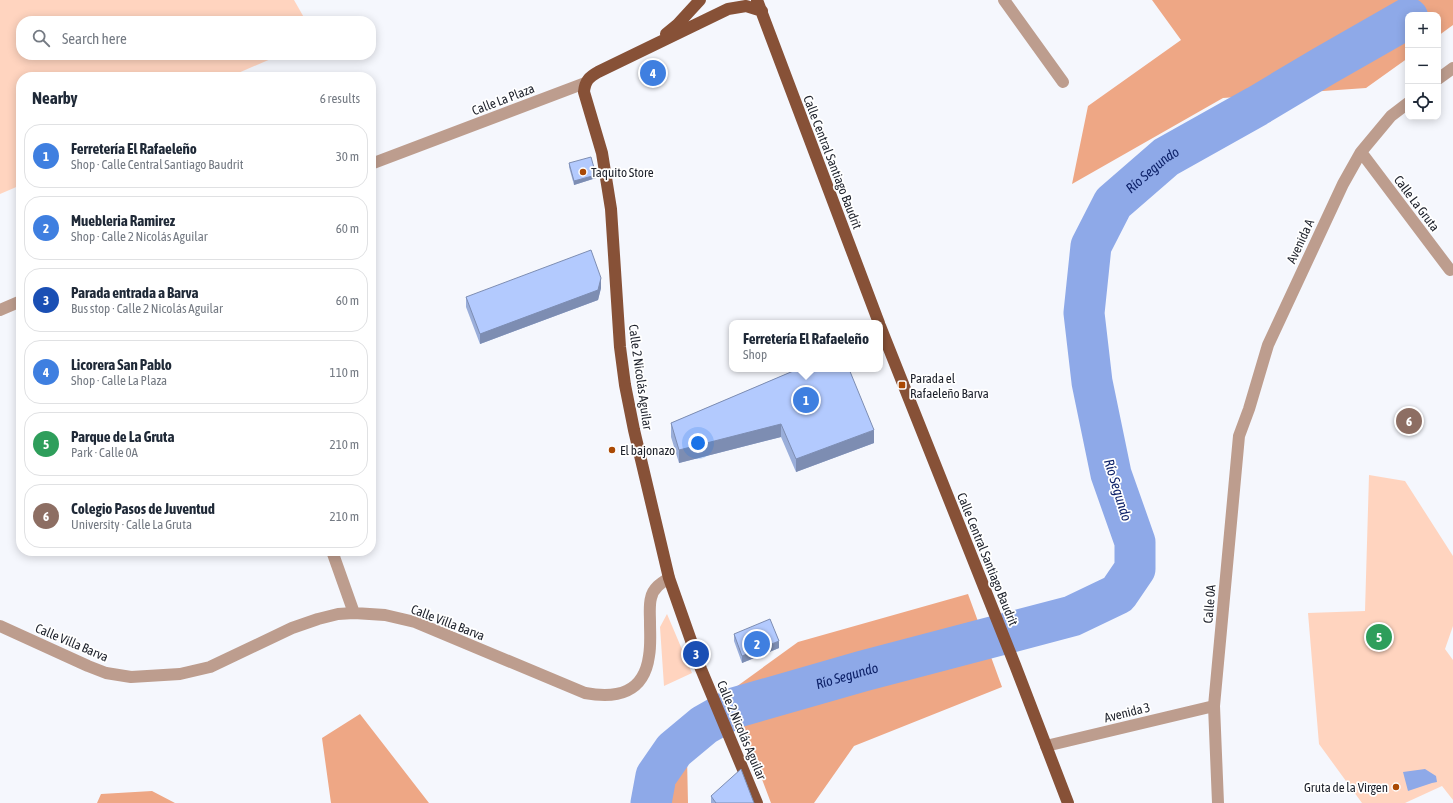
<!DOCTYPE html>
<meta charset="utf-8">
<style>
:root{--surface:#fff;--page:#f2f2f3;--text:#1f2937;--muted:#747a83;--line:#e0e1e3;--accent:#b45309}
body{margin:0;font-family:"Asap Condensed",sans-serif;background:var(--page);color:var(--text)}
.controls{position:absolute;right:12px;top:12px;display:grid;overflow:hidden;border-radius:8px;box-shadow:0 2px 10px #0003}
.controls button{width:36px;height:36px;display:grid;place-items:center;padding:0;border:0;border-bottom:1px solid var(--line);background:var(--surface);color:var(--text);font:20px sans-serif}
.you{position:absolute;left:698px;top:443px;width:14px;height:14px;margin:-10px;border:3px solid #fff;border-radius:50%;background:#1a73e8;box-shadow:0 0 0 6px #1a73e833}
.badge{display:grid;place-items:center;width:26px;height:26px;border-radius:50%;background:var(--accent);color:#fff;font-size:13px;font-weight:700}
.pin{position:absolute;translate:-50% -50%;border:2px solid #fff;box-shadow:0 1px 4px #0006}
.popup{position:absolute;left:729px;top:320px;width:154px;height:52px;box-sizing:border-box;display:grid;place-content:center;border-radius:8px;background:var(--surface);filter:drop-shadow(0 1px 3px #0005);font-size:13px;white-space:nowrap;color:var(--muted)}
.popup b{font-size:15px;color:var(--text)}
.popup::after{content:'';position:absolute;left:50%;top:100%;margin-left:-8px;border:8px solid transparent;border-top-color:var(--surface)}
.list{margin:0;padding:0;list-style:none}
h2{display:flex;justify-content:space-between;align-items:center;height:52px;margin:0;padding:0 16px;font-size:17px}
h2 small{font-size:13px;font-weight:400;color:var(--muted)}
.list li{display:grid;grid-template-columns:26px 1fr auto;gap:12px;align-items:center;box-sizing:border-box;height:64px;margin:0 8px 8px;padding:0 8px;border:1px solid var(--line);border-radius:16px}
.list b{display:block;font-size:15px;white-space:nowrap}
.list p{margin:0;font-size:13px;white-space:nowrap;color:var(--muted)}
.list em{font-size:13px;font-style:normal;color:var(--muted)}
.icon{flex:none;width:22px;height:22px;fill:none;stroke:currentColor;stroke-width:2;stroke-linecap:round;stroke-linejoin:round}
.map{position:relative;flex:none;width:1453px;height:803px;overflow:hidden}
.search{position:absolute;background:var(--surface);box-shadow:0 2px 10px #0003;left:16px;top:16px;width:360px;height:44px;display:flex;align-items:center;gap:10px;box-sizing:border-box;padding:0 14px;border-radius:16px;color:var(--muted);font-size:15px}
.panel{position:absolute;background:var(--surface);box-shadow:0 2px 10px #0003;left:16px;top:72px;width:360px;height:484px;border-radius:16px}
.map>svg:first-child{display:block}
.green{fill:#ffd4bf}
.forest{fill:#eea785}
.water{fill:#8ea9e8}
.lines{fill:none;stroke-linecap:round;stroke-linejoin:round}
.river{stroke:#8ea9e8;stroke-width:41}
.minor{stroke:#bd9d8e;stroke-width:12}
.major{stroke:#875137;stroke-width:12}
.wall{fill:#9aaeda}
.shaded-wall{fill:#7d8db2}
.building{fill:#b3cafe;stroke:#7d8db2}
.poi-dot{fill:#aa4904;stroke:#fff;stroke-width:1.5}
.labels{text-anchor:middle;stroke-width:3.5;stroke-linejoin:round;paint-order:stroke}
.street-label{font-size:13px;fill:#1d212b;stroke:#fff}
.poi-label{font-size:13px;fill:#1d212b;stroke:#fff;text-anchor:start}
.water-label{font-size:14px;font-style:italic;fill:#0e2269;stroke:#fff}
</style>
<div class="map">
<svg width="1453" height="803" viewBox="0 0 1453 803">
<rect width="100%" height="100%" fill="#f5f7fd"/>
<path class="green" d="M0,0H294L306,21H21V55H280L229,77H21V185L0,194Z
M1369,475L1405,481L1453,556V626L1445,649L1453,660V800L1442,786L1405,803H1362L1319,744L1308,613L1365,611Z
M667,614L692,673L664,686L660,627Z"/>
<path class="forest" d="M1152,0H1453V25L1438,36V15H1408V58L1366,88L1223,98L1072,184L1088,106L1181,40Z
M968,594L1002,687L854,746L814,803H771L729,692L798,642Z
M360,714L429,803H331L322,738Z
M687,757L688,803H662Z
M152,791L175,803H97L101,794Z"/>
<path class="water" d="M1425,769L1436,776L1437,782L1432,783L1408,791L1403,772Z"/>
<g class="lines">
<path class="river" id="s1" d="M651,803L656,776L674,750L704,725L734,708L863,671L1072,616L1118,594L1135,569V542L1111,474L1092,382L1084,313L1091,246L1113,203L1166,157L1257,106L1324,66L1408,18"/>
<path class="minor" d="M1004,0L1063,82
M1438,79L1453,68
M1361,152L1450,270
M371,164L585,83
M0,310L21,301
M332,551L354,613
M0,626L88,666L106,673L131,677L180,674L210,667L292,628L318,619L338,614L354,613L385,615L415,622L585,693C617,699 644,693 649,656C651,645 650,633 650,622C650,615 649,605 651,598C653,588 661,583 669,578
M1046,746L1214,706
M1218,803L1214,706L1239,436L1249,409L1268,345L1343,184L1361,152L1391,116L1408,103"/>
<path class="major" d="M757,0L879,323
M666,34L677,25L700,0
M880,326L1015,665L1068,803
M757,803L701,669L669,578L634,430L625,385L620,347L611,209L602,153L584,92C585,81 589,77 598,72L728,9L746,6L762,11"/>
</g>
<path class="wall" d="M569,163L596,178L574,185L569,167Z
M601,288L598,300L480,344L466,307V297Z
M798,369L874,443L796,472L781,437L679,463L671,437V423Z
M734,634L779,648L742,663L734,641Z
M711,796L754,803H711Z"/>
<path class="shaded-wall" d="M596,175V178L574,185V181Z
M601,278V288L598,300L480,344V334Z
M781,424V437L679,463V450Z
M874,430V443L796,472V459Z
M779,641V648L742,663V656Z"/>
<path class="building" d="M591,157L596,175L574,181L569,163Z
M591,250L601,278L598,290L480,334L466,297Z
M798,369H849L874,430L796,459L781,424L679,450L671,423Z
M770,619L779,641L742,656L734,634Z
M741,769L754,803H716L711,796Z"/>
<g class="poi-dot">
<circle cx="583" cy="172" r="4"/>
<rect x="898" y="381" width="8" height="8" rx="2"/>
<circle cx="612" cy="450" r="4"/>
<circle cx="1396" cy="787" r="4"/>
</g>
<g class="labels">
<g class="street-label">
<text transform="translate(503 99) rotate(-21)" y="5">Calle La Plaza</text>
<text transform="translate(833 162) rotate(69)" y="5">Calle Central Santiago Baudrit</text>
<text transform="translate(1417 203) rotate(53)" y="5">Calle La Gruta</text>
<text transform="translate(1300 241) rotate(-65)" y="5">Avenida A</text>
<text transform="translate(641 377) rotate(82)" y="5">Calle 2 Nicolás Aguilar</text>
<text transform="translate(988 559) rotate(68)" y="5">Calle Central Santiago Baudrit</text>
<text transform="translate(1209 604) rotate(-85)" y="5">Calle 0A</text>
<text transform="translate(448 622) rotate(21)" y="5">Calle Villa Barva</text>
<text transform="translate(72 642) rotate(23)" y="5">Calle Villa Barva</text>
<text transform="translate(1127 712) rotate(-14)" y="5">Avenida 3</text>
<text transform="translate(742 730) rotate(67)" y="5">Calle 2 Nicolás Aguilar</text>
</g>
<g class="poi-label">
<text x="591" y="177">Taquito Store</text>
<text x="910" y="383">Parada el<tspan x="910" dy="15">Rafaeleño Barva</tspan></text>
<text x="620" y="455">El bajonazo</text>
<text x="1388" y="792" text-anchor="end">Gruta de la Virgen</text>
</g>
<g class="water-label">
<text dy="5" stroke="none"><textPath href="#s1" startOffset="994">Río Segundo</textPath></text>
<text transform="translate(1118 490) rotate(73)" y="5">Río Segundo</text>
<text dy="5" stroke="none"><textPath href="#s1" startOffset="250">Río Segundo</textPath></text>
</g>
</g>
</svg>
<div class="controls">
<button>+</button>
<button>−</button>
<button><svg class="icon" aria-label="locate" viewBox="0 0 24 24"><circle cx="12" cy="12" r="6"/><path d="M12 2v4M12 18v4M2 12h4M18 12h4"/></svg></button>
</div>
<div class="you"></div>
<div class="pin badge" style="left:806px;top:400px;background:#3f7fe0">1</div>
<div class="popup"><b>Ferretería El Rafaeleño</b>Shop</div>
<div class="pin badge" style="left:757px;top:644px;background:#3f7fe0">2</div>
<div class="pin badge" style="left:696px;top:654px;background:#1a4fb4">3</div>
<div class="pin badge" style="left:653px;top:73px;background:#3f7fe0">4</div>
<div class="pin badge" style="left:1379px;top:637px;background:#2e9e5b">5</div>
<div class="pin badge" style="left:1409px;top:421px;background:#8d6e63">6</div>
<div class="search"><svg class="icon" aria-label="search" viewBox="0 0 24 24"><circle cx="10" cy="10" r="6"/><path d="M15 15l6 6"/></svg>Search here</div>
<section class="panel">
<h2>Nearby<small>6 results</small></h2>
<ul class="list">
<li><span class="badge" style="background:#3f7fe0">1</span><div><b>Ferretería El Rafaeleño</b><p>Shop · Calle Central Santiago Baudrit</p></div><em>30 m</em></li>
<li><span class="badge" style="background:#3f7fe0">2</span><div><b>Muebleria Ramirez</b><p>Shop · Calle 2 Nicolás Aguilar</p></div><em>60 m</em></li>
<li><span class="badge" style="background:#1a4fb4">3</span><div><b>Parada entrada a Barva</b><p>Bus stop · Calle 2 Nicolás Aguilar</p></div><em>60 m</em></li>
<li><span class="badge" style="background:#3f7fe0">4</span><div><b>Licorera San Pablo</b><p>Shop · Calle La Plaza</p></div><em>110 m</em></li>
<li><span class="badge" style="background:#2e9e5b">5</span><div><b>Parque de La Gruta</b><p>Park · Calle 0A</p></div><em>210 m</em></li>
<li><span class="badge" style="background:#8d6e63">6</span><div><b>Colegio Pasos de Juventud</b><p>University · Calle La Gruta</p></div><em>210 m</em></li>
</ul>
</section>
</div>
